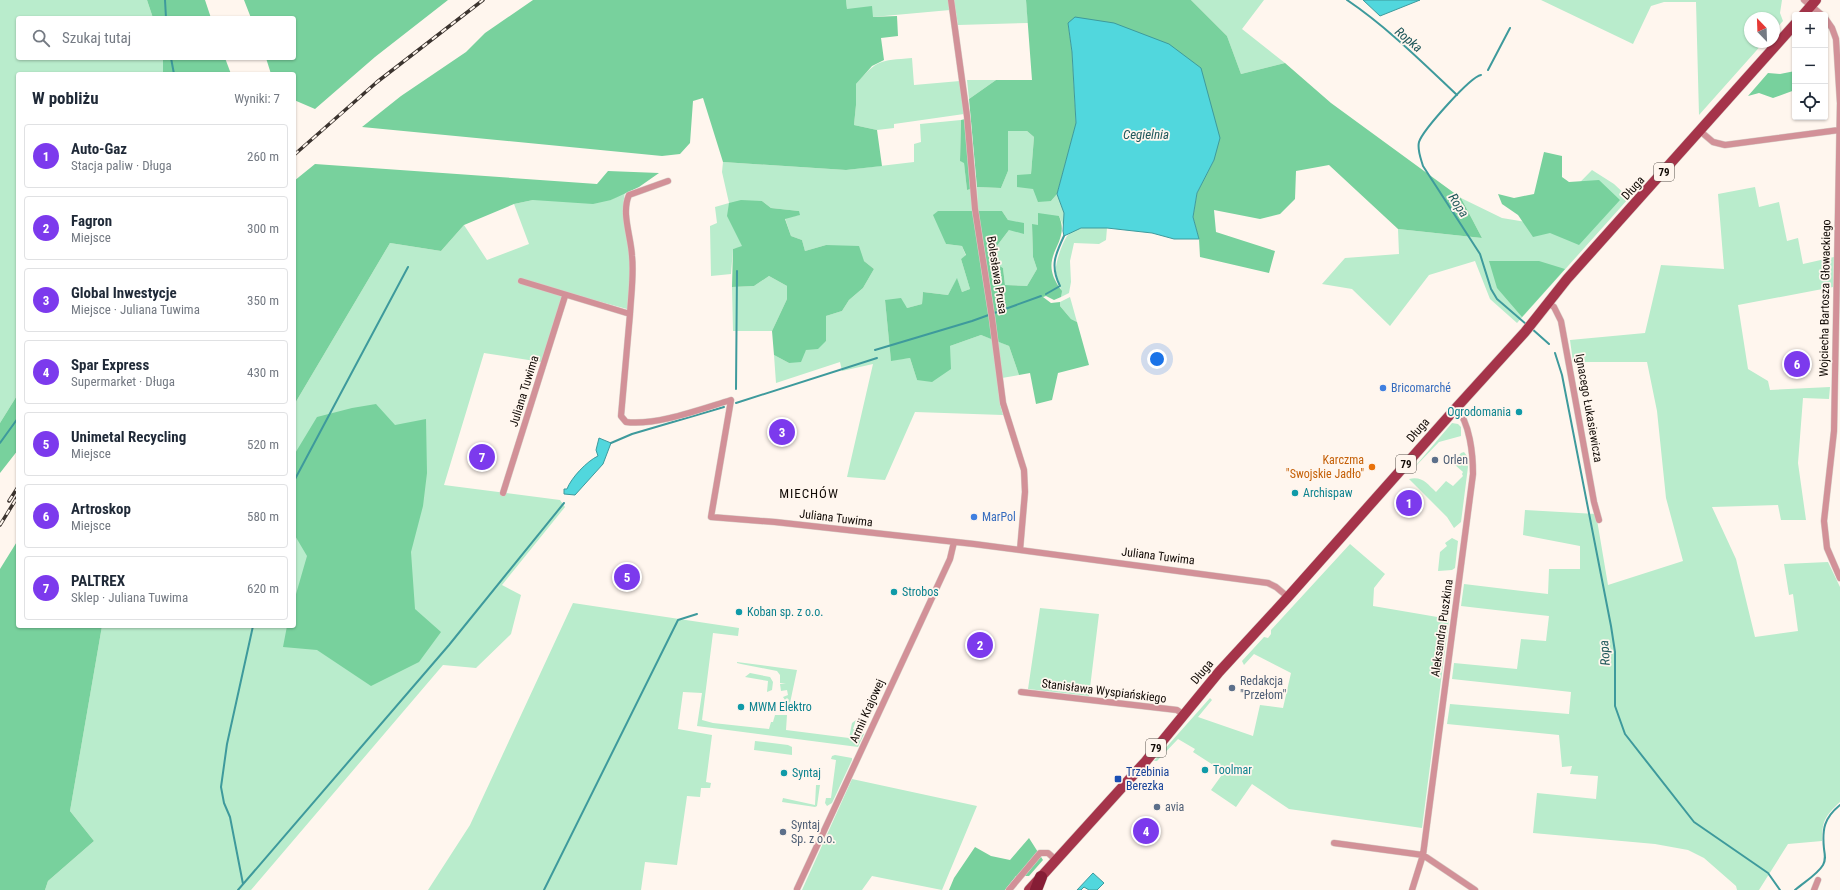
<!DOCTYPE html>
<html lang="pl">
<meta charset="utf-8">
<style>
:root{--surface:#fff;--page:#f2f2f3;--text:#1f2937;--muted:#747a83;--line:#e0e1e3;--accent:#7c3aed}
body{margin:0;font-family:"Roboto Condensed",sans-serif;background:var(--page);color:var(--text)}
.controls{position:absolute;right:12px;top:12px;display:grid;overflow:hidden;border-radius:4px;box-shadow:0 1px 3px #0004}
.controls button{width:36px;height:36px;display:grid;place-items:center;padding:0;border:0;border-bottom:1px solid var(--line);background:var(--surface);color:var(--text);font:20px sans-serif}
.compass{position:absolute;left:1744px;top:12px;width:36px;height:36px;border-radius:50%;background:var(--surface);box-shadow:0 1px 3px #0004;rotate:337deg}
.you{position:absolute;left:1157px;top:359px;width:14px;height:14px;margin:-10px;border:3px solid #fff;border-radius:50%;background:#1a73e8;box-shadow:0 0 0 6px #1a73e833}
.badge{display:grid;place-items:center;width:26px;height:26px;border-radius:50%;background:var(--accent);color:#fff;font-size:13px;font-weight:700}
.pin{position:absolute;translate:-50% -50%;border:2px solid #fff;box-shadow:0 1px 4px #0006}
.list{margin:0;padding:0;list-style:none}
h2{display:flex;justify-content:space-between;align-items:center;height:52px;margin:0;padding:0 16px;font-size:17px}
h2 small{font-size:13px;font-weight:400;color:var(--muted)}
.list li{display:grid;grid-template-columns:26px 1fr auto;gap:12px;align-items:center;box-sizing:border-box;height:64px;margin:0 8px 8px;padding:0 8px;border:1px solid var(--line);border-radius:4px}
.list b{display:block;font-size:15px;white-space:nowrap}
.list p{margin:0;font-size:13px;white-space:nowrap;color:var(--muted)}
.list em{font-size:13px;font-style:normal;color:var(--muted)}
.icon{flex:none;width:22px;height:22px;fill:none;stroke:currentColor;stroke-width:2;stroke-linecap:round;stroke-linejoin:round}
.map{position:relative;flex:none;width:1840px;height:890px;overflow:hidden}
.search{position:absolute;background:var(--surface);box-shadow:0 1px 3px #0004;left:16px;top:16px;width:280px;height:44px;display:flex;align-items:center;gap:10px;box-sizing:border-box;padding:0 14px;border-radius:4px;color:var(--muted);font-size:15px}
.panel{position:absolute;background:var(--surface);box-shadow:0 1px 3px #0004;left:16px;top:72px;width:280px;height:556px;border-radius:4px}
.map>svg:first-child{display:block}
.green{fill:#b9eccc}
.forest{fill:#78d19d}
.water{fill:#51d7dd;stroke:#3e9a9c}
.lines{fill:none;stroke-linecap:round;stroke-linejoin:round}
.stream{stroke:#3e9a9c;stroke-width:2}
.street-casing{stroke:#d9d0c9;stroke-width:7}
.primary-casing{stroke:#d9d0c9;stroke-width:11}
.highway-casing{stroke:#d9d0c9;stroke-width:13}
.street{stroke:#d29198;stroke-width:6}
.primary{stroke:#a5344a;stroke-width:10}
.highway{stroke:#861d35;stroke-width:12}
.rail-casing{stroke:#3c342f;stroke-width:3.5}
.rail{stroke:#fff6ee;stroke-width:2;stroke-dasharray:6;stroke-linecap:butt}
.shop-dot{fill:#3f7fe0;stroke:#fff6ee;stroke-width:1.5}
.culture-dot{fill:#0f9aa8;stroke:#fff6ee;stroke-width:1.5}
.service-dot{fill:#5c6f8a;stroke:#fff6ee;stroke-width:1.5}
.food-dot{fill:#e8710a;stroke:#fff6ee;stroke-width:1.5}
.transit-dot{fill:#1a4fb4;stroke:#fff6ee;stroke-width:1.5}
.labels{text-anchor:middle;stroke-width:3.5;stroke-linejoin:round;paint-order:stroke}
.shield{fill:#fff6ee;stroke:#59524c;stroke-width:1}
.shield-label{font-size:11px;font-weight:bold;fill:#120b06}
.street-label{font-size:12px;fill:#120b06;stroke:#fff6ee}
.shop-label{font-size:12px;fill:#366cbe;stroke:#fff6ee;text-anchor:start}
.culture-label{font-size:12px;fill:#0d838f;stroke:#fff6ee;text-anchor:start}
.food-label{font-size:12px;fill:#c56008;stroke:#fff6ee;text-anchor:end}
.service-label{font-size:12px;fill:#4e5e75;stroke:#fff6ee;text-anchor:start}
.transit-label{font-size:12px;fill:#164399;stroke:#fff6ee;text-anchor:start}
.water-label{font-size:13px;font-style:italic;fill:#20585b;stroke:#fff6ee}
.neighbourhood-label{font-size:13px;letter-spacing:1px;fill:#120b06;stroke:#fff6ee}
</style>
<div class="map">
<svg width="1840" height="890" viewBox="0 0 1840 890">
<rect width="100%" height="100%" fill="#fff6ee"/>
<path class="green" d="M0,0H147L153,18H18V58H163V74H18V394L0,423Z
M846,0H948L950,10L873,17L847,9Z
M954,0H1026L1028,23L958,25Z
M1191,0H1264L1242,29L1285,63L1241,74L1227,36Z
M1541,0H1782L1780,13L1783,21L1774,31V18H1750V42H1764L1699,115L1696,2H1664L1651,6L1633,44Z
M912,58L914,85L960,81L964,114L894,124V128L877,130L854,125L856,105V84C878,59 879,61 912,58Z
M967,80H996L969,99Z
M961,120L960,161L964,162L967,190L971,189L974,211H938L946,244L962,246L966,256L961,259L970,289L962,292L957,279L948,295L923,292L922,304L907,308L885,300L891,360L910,358L917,380L950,346L981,335L992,339L1000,404L1003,415L915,412L885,480L847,477L873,364L842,371L840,362L776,383L774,355L789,363L806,350L826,341V316L842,311L849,300L863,288L874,269L864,261L826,245L805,251L802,240L791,236L785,218L799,215V211L771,208L762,201L742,247L733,249L731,274L711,276L710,226L717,223L715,207L729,203L722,172L723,162L846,170L914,162V144L921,142L920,124Z
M1008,131H1027L1034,137L1031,174L1033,189L1051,201L1057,194L1064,213L1063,225L1059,216L1038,226L1032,225L1033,257L1037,269L1027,286L1005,285L1003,268L995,263L993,251L1009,230L1008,220L1002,211H978L977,187L1001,188L1008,171Z
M1592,170L1614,184L1629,198L1517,323L1490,299L1475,261L1429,275L1390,326L1352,289L1322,284L1345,258L1399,254L1398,229L1482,238L1461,198L1502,218L1539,224Z
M1755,187L1759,207L1779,202L1787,241L1798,238L1803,264L1834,257L1833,287L1738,305L1748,369L1768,381L1770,390L1830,387L1829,399L1803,398L1798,463L1806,520H1781L1778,505L1712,507L1736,559L1755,637L1798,631L1793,594L1789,595L1784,564L1828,562L1840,587V802C1825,816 1822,821 1822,841L1788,844L1759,890H1737L1736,886L1704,858L1688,850L1655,844L1533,833L1537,793L1596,799L1598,776L1570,774L1572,766L1562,767L1559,735L1447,724L1450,704L1569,714L1571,692L1452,679L1454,663L1517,669L1521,639L1546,641L1549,616L1461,606L1464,584L1548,594L1549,569H1580V546L1523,535L1525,510L1596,514L1608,585L1683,561L1666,498L1657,411L1647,362H1573L1570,340L1645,333L1661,265L1724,269L1718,194Z
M625,192C621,212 627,233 629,254C631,272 629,291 627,309L564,292L541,362L484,353L444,485L560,500L565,507L502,585L521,595L511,634L476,668L443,665L251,890H45L48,881L94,841L70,811L102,626H294V405L390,243L441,251L464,225L487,260L529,244L514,204L533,200H611Z
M1082,228H1107L1106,240L1099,244L1074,243L1070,261L1071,282L1069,293L1061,297C1062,288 1058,282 1056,273C1054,266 1063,240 1068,235C1071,232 1077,229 1082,228Z
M769,276L787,286V299L772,331H733L732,287L754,286Z
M1070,297L1077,322L1071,319L1060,306V302Z
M997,341L1009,346L1019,375L1002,378Z
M1452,423L1458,424L1461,427V436L1439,442L1412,470Z
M1464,452L1467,456L1468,467L1461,522L1454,528L1447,517L1409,479C1423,476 1427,484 1436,492L1446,481L1453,486L1463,476L1462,474L1463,472L1454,464V461L1461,453Z
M1452,538L1458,541L1455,568L1452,570L1438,571L1440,552L1447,546L1445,543Z
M1350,544L1385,574L1374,588L1373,606L1449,619L1422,828L1289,809L1252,784L1236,807L1211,790L1224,772L1193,752L1195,749L1178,739L1157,761H1154L1210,698L1212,700L1198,717L1253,736L1260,705L1283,708L1291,673L1254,654L1244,665L1242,661L1264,637L1268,638L1271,634V630Z
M573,603L739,628L738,636L713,633L702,720L713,723L769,729L771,722H773L775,715H787L786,730L849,738L852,723L856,720L853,729L864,734L858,747L697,726L702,693L683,692L678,729L712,735L706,782L711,783L710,788H701L700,797L687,796L677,865L645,862L641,890H428L470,825Z
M1040,608L1099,614L1089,696L1028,689Z
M737,662L797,670L790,703L792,706L787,702L789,700L787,698L785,700L783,697L788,695L787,690L781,691L780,684L786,683H780V675L777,671L741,664L737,663Z
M750,673L770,677L773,682L772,690L767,692L768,681L745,677Z
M755,741L788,745L792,747V755L754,750Z
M835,755L852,758V760L832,803L827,806L825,803L826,798H831L836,760L831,759L832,756Z
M852,779L977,806L942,890L872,876L862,890H802Z
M816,785H820L817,806L815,807L782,802L783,798L815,805Z"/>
<path class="forest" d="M147,0H205L211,18H153Z
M244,0H448L375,57L315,109L294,100V74H271L266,58H294V18H251Z
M533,0H846L847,9L872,6L873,17L897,16L898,36L881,38L884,60L872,66L856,84V105L854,125L877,130L882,166L846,170L723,162L703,98L693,101L690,143L680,154L662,156L362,127L401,96L466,52L485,33Z
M1026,0H1191L1227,36L1241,74L1285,63L1331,103L1461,198L1482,238L1398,229L1329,165L1296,171L1295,199L1280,214L1260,219L1214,210L1216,232L1275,251L1269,273L1200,257L1199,239L1193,217L1197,193L1214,160L1068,23L1072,52L1076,124L1057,194L1051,201L1038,202L1033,189L1017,187V175L1031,174L1034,137L1027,131H1008V171L1001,188L977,187L969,99L996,80H1032Z
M163,58H225L231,74H163Z
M1795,71V90L1773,98L1759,93L1748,96L1768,73L1780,74Z
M965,119L971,189L967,190L964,163L960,161L961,120Z
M1544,152L1562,156V177L1569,182L1599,180L1620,200L1579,245L1550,233L1533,237L1518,215L1502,204L1498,194L1514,198L1534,194Z
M315,164L597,184L608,171L659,173L639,187L611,200L593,204L533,200L514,204L464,225L441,251L390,243L294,405V181Z
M741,200L762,201L771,208L799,211L800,215L785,219L791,236L802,240L805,251L826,245L859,246L864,261L874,269L863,288L849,300L842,311L826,316V341L818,349L806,350L801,362L789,363L774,355L772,331L787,299V286L769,276L754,286L732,287L733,249L742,246L727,216L729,203Z
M938,211H1002L1008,220L1024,223V234L1009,230L993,251L995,263L1003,268L1005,285L1027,286L1037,269L1033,257L1032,224L1038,225V213L1059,216C1072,246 1034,255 1062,291L1061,297L1054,300L1046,296L1043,297L1051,303L1060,302V306L1071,319L1077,322L1089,365L1058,373L1052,400L1036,404L1030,373L1019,375L1009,346L981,335L950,346L951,369L932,382L917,380L910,358L891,361L885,300L901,298L907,308L922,304L923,292L948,295L957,278L962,292L970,289L961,259L966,255L962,246L946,244L933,215Z
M1489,261H1539L1565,269L1522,317L1497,288Z
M18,394V450L0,473V423Z
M376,404L395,425L426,419L427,473L423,506L411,552L415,609L441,632L419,662L371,686L317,650L283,647L287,626H294V601L307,556L294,534V455L317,417L352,408Z
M18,540V626H102L70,811L94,841L48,881L45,890H0V569Z
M1029,838L1043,860L1029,876H1016L1005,890H949L954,878L975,847L991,856L1010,860Z"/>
<path class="water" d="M1363,0H1420L1380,16Z
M1075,17L1114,23L1169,44L1201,68L1220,138L1214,160L1197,193L1193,217L1199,239H1174L1152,233L1107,228H1081L1064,236L1063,231L1064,213L1057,194L1076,123L1072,52L1068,23Z
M599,438L611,443L603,464L575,495L564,494V489H567C571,478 587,461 598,456L596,450Z
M1093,873L1104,883L1097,890H1089L1084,887L1081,890H1077Z"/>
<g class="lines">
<path class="stream" d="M165,0L166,18
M1347,0C1387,27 1422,62 1457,95
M171,58L174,74
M1488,70L1510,28
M1481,75C1470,77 1423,130 1419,142C1417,150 1421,159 1423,166L1480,254L1491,289L1497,299L1526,324
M1046,294L1060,286C1050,266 1055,255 1064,236
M1531,328L1549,344
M875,350L972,321L1041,296
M1555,353L1562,375L1611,626L1615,652V706L1625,734L1694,822L1768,873L1780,890
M736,389L737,271
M736,403L877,358
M0,443L18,418
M611,443L632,434L724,407
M294,481L408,267
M243,884L230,817L224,803L221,787L227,744L253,626
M238,890L449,645L564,503
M544,890L678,620L697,614
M1795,890C1804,882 1817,875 1823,865C1826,860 1825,855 1824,849C1822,829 1824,818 1840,805"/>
<g class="street-casing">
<path id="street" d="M951,0L967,116L975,209L992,318L1003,403L1024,470L1025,492L1020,550
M1804,0L1822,15
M1825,18L1832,28L1836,39L1840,103L1834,431L1824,521L1827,548L1840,578
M1700,131L1713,142L1725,145L1839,130
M521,281L630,314L621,416L626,422C656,426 701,409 731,400L711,517L775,522L974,544L1268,583L1276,587L1288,597
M1548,303L1554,307L1561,321L1594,502L1599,520
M630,314C631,295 634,275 632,256C631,236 621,213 629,195L668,181
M503,493L565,296
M1021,692L1177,710L1184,715
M1334,843L1423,855L1475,890
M797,889L950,559L954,542
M1009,890L1040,853H1048L1056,860
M1412,890L1423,855L1473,474C1473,455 1470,422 1456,408
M1814,890L1818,880"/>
</g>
<g class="primary-casing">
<path id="primary" d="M1803,15L1816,0
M1029,890L1146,761L1219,672L1288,597L1456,408L1525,332L1567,279L1795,24"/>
</g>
<g class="highway-casing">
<path id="highway" d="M1036,890L1041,877"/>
</g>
<use href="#street" class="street"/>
<use href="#primary" class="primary"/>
<use href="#highway" class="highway"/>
<g class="rail-casing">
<path id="rail" d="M294,155L377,82L483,0
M9,501L18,487
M0,525L18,496"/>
</g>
<use href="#rail" class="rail"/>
</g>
<g class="shop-dot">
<circle cx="1383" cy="388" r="4"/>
<circle cx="974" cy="517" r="4"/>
</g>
<g class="culture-dot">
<circle cx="1519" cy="412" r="4"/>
<circle cx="1295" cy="493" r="4"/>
<circle cx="894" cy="592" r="4"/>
<circle cx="739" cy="612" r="4"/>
<circle cx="741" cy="707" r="4"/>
<circle cx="1205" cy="770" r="4"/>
<circle cx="784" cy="773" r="4"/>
</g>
<g class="service-dot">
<circle cx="1435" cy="460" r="4"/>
<circle cx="1232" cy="688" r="4"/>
<circle cx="1157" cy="807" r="4"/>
<circle cx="783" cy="832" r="4"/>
</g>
<circle class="food-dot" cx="1372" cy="467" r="4"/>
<rect class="transit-dot" x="1114" y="775" width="8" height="8" rx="2"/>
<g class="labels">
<g class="shield">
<rect x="1654" y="163" width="20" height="18" rx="3"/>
<rect x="1396" y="455" width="20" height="18" rx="3"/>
<rect x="1146" y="739" width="20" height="18" rx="3"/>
</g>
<g class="shield-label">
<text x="1664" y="176">79</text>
<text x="1406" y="468">79</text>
<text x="1156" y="752">79</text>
</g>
<g class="street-label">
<text transform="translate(1633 188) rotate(-48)" y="4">Długa</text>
<text transform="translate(997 275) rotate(81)" y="4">Bolesława Prusa</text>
<text transform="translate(1825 298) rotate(-89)" y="4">Wojciecha Bartosza Głowackiego</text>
<text transform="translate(524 391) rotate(-73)" y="4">Juliana Tuwima</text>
<text transform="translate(1589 408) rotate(80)" y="4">Ignacego Łukasiewicza</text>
<text transform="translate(1418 430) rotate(-49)" y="4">Długa</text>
<text transform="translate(836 518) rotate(7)" y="4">Juliana Tuwima</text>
<text transform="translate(1158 556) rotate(7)" y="4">Juliana Tuwima</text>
<text transform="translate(1442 628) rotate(-82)" y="4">Aleksandra Puszkina</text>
<text transform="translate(1202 672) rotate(-50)" y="4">Długa</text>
<text transform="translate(1104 691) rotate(7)" y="4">Stanisława Wyspiańskiego</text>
<text transform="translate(867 711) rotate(-66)" y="4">Armii Krajowej</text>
</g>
<g class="shop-label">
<text x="1391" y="392">Bricomarché</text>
<text x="982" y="521">MarPol</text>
</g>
<g class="culture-label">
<text x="1511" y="416" text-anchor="end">Ogrodomania</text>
<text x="1303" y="497">Archispaw</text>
<text x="902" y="596">Strobos</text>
<text x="747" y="616">Koban sp. z o.o.</text>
<text x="749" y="711">MWM Elektro</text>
<text x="1213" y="774">Toolmar</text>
<text x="792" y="777">Syntaj</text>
</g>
<g class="food-label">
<text x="1364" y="464">Karczma<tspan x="1364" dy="14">"Swojskie Jadło"</tspan></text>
</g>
<g class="service-label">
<text x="1443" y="464">Orlen</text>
<text x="1240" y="685">Redakcja<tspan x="1240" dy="14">"Przełom"</tspan></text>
<text x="1165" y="811">avia</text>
<text x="791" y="829">Syntaj<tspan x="791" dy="14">Sp. z o.o.</tspan></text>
</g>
<g class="transit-label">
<text x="1126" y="776">Trzebinia<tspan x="1126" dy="14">Berezka</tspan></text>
</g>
<g class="water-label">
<text transform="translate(1409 39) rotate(40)" y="5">Ropka</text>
<text x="1146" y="139">Cegielnia</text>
<text transform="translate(1459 205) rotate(57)" y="5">Ropa</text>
<text transform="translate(1604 653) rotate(-94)" y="5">Ropa</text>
</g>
<g class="neighbourhood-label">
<text x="809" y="498">MIECHÓW</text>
</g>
</g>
</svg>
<div class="controls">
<button>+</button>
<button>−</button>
<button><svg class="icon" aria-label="locate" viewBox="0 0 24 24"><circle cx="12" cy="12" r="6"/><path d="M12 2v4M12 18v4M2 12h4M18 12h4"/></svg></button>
</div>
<svg class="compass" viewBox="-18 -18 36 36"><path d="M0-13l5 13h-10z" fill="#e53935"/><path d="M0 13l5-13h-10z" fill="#747a83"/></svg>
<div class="you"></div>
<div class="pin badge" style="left:1409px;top:503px">1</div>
<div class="pin badge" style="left:980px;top:645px">2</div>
<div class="pin badge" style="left:782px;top:432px">3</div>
<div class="pin badge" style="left:1146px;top:831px">4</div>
<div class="pin badge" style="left:627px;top:577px">5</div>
<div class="pin badge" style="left:1797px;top:364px">6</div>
<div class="pin badge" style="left:482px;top:457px">7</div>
<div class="search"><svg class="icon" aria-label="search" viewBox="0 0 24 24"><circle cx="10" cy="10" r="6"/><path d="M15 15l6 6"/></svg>Szukaj tutaj</div>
<section class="panel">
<h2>W pobliżu<small>Wyniki: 7</small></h2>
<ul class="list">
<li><span class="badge">1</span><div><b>Auto-Gaz</b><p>Stacja paliw · Długa</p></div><em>260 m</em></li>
<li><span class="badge">2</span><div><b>Fagron</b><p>Miejsce</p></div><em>300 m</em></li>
<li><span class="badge">3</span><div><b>Global Inwestycje</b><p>Miejsce · Juliana Tuwima</p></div><em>350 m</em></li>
<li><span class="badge">4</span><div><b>Spar Express</b><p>Supermarket · Długa</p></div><em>430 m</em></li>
<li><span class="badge">5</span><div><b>Unimetal Recycling</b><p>Miejsce</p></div><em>520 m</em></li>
<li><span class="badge">6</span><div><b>Artroskop</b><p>Miejsce</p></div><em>580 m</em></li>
<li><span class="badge">7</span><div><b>PALTREX</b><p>Sklep · Juliana Tuwima</p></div><em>620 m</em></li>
</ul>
</section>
</div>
